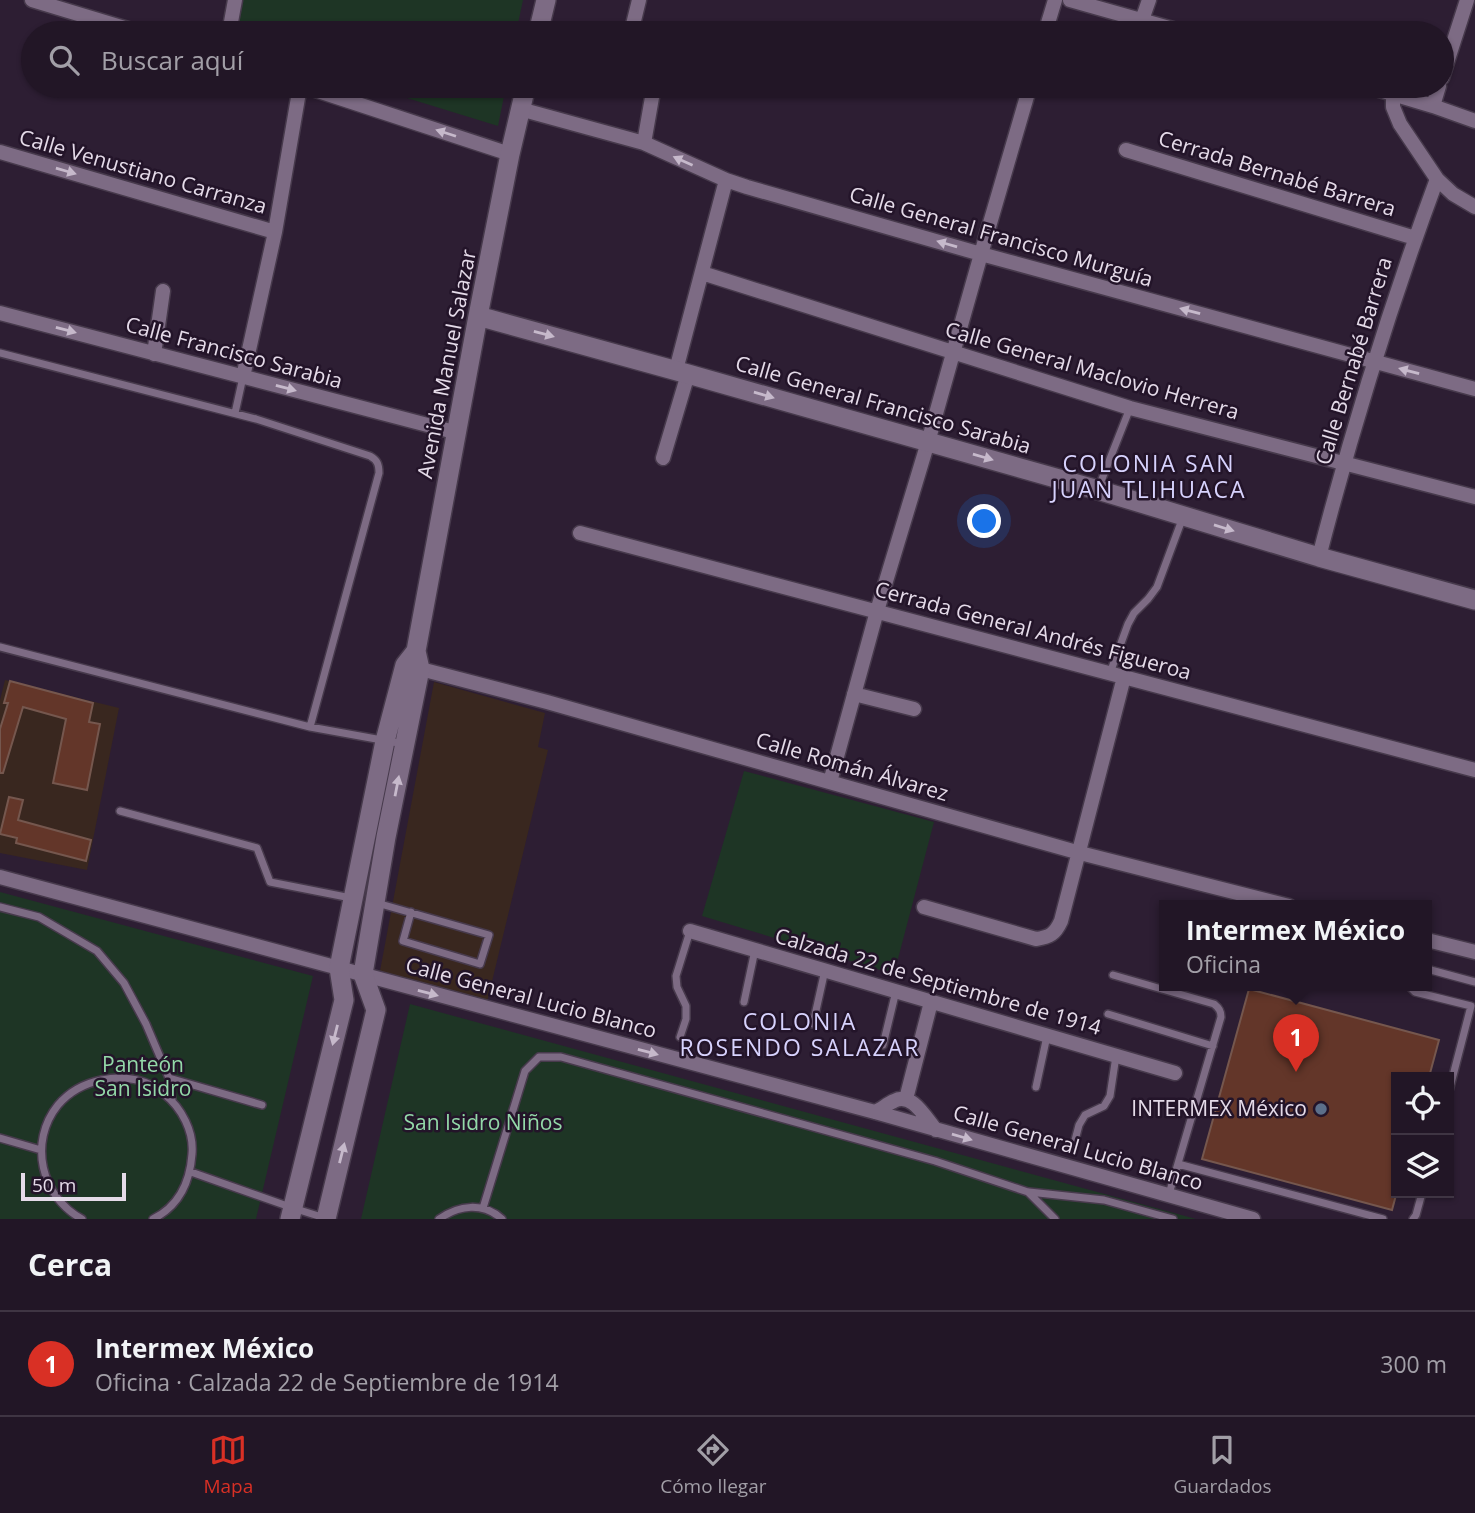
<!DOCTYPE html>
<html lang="es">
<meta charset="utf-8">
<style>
:root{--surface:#221626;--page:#2a1f2e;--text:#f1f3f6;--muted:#a29fa7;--line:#3f3543;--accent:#d93025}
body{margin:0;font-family:"Open Sans",sans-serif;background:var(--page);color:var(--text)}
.controls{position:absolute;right:21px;bottom:21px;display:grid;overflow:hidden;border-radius:0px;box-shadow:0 2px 5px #0004}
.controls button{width:63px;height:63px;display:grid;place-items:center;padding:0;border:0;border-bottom:2px solid var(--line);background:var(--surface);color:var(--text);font:35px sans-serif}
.scale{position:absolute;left:21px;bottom:18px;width:105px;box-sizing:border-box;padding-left:7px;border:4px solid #e5dbe9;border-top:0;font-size:19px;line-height:24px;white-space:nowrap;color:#e5dbe9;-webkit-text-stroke:5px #231429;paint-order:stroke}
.you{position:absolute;left:985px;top:522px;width:24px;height:24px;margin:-18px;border:5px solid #fff;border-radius:50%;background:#1a73e8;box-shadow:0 0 0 10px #1a73e833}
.badge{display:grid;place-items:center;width:46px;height:46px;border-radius:50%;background:var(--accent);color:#fff;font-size:23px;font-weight:700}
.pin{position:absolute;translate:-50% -58px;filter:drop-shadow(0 2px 4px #0008)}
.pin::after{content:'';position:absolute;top:37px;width:24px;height:21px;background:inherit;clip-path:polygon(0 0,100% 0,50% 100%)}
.popup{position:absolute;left:1159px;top:900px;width:273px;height:91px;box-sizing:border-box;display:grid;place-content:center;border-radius:0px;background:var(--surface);filter:drop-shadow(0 2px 5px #0005);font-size:23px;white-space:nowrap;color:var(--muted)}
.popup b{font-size:26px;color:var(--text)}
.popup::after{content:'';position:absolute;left:50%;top:100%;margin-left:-14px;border:14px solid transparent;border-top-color:var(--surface)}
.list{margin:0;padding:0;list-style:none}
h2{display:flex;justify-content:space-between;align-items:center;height:91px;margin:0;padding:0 28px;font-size:30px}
h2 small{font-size:23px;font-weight:400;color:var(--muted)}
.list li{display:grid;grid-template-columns:46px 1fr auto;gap:21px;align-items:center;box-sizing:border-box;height:105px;padding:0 28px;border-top:2px solid var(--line)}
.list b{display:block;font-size:26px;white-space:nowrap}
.list p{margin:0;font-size:23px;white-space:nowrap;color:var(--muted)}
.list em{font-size:23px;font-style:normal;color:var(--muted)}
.icon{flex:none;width:38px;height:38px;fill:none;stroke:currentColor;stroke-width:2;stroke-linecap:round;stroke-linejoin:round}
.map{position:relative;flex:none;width:1475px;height:1219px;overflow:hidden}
.search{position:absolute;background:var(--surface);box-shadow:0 2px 5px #0004;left:21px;right:21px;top:21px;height:77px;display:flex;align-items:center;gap:18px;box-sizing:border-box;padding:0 24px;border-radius:38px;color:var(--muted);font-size:26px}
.sheet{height:196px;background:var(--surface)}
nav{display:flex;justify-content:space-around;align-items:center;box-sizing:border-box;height:98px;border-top:2px solid var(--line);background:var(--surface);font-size:19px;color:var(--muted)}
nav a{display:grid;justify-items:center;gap:4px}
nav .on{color:var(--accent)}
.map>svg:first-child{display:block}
.education{fill:#39271f}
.green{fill:#1e3525}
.building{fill:#633629;stroke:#75574e;stroke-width:2}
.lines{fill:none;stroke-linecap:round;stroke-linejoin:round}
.lane-casing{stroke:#473a4c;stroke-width:10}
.street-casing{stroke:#473a4c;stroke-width:17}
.secondary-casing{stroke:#473a4c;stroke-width:22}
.lane{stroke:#7d6b84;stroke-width:7}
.street{stroke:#7d6b84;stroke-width:14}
.secondary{stroke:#7d6b84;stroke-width:19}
.oneway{fill:#c6b9cb}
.service-dot{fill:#5c6f8a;stroke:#231429;stroke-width:2.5}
.labels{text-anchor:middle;stroke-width:5;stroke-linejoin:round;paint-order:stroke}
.street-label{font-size:21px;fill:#e5dbe9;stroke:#231429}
.park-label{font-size:21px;fill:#93d9a8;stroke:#231429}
.poi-label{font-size:21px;fill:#e5dbe9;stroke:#231429;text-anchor:end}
.neighbourhood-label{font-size:23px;letter-spacing:2px;fill:#d7d2fd;stroke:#231429}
</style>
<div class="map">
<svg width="1475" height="1219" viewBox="0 0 1475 1219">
<rect width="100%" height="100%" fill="#2d1e33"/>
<path class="education" d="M5,680L119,708L87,870L0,853V700Z
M434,682L545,713L538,747L548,750L487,1002L380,971Z"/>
<path class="green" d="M240,0H523L516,33H233Z
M368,86H506L498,126Z
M744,771L934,822L894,974L702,916Z
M0,892L313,976L256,1219H0Z
M410,1004L1196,1219H361Z"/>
<path class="building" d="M10,681L93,703L89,722L100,724L87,790L53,783L66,719L23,707L3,773H0V729L8,703H4Z
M9,797L23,800L18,820L91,840L86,861L16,843L17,838L0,834Z
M1249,989L1439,1040L1429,1077H1396V1195L1392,1210L1202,1159Z"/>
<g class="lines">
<g class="lane-casing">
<path id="lane" d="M0,353L256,419L370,456C377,460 379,464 379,473L310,727
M235,413L243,377
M1098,489L1130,408
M0,647L310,727L404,744
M1110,673L1128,624L1134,613L1148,599L1157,587L1183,517
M120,811L257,848L270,882L351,898
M377,903L489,935L480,964L403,941L411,912
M0,907L39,917L97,951L124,983L146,1024L169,1078L172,1100
M1427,969L1475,982
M1113,975L1214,1004C1219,1008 1221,1011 1221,1017L1169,1194
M1409,986L1415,992L1471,1006L1449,1091
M744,1002L755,950
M1108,1014L1213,1046
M813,1024L825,970
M680,1037L686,1019V1006L677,987L676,976L690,931
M883,1045L896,991
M169,1078L262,1105
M1036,1087L1047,1036
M0,1138L41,1150
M1074,1144L1079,1125L1085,1115L1104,1106L1110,1096L1116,1056
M1178,1164L1383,1219
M191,1172L293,1208L325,1218
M1029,1192L1104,1200L1173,1219
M483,1208L525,1071L539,1057H561L935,1161L1028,1192L1055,1219
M82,1219C41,1197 28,1142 58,1105C80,1079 121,1071 151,1085C155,1087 160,1092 164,1094C182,1108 194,1132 192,1154C190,1182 179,1206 153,1219
M439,1219C459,1205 483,1202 502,1219
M1413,1219L1416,1215L1422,1193"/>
</g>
<g class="street-casing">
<path id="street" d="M32,0L141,33
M1070,0L1187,33
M1142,20L1149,0
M229,33L235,0
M631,33L639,0
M1045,33L1055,0
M1442,78L1467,0
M303,86L510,154
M1366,86L1433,106L1475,121
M1393,94V107L1400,124L1437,179L1453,194L1475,207
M1433,106L1439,86
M520,109L644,143L726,180L747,187L981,254L1475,389
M644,143L654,86
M1126,150L1415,238
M0,152L275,232
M702,273L1130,408L1475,497
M0,313L458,433
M154,354L163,291
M676,370L726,180
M243,377L275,232L300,86
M663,458L688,374
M580,533L1475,770
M1319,557C1352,429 1391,303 1437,179
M413,667L547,702L1080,853L1289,906
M854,694L914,709
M830,782L877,611L928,442L981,254L1030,86
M0,877L875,1112L1253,1219
M924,907L1036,939C1050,937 1055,934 1061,921L1124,677
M690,931L1175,1073
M1427,940L1475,952
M906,1099L931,1002
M875,1112C882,1109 887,1104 894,1101C912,1091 926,1119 936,1130"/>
</g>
<g class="secondary-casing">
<path id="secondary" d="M538,33L546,0
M478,316L688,374L1098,490L1319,557L1475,600
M290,1219L344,1000L339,968L385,741L405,665L416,651
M326,1219L376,1010L363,974L386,837L420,669L416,651L478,316L510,154L526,86"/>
</g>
<use href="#lane" class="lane"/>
<use href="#street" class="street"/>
<use href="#secondary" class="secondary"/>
</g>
<defs><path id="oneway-solid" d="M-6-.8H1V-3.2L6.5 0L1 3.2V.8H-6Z" transform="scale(1.75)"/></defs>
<g class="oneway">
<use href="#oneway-solid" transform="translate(446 133) rotate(-162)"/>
<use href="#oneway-solid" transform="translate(683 161) rotate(-156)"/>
<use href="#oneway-solid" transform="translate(66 171) rotate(16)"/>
<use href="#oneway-solid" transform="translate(947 244) rotate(-164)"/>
<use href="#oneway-solid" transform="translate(1190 311) rotate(-165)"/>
<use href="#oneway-solid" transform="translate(66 330) rotate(15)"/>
<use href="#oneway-solid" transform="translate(544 334) rotate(15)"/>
<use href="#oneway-solid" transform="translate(1409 371) rotate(-165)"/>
<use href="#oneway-solid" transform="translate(286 388) rotate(15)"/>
<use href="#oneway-solid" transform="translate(764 395) rotate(16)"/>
<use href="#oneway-solid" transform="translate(983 457) rotate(16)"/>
<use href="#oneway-solid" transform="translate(1224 528) rotate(17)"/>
<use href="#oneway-solid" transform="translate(397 786) rotate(-79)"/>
<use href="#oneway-solid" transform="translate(428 993) rotate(15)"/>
<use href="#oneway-solid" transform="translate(335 1035) rotate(104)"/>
<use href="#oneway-solid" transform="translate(648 1052) rotate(15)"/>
<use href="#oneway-solid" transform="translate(962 1137) rotate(16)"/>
<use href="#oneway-solid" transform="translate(342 1153) rotate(-76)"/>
</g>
<circle class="service-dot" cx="1321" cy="1109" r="7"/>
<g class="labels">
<g class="street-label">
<text transform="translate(143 172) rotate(16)" y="7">Calle Venustiano Carranza</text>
<text transform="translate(1277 174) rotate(17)" y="7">Cerrada Bernabé Barrera</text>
<text transform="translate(1001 237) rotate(16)" y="7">Calle General Francisco Murguía</text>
<text transform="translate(234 353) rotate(15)" y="7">Calle Francisco Sarabia</text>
<text transform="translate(1354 361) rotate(-73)" y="7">Calle Bernabé Barrera</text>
<text transform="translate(447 364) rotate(-79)" y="7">Avenida Manuel Salazar</text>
<text transform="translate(1092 371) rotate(16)" y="7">Calle General Maclovio Herrera</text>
<text transform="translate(883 405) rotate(16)" y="7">Calle General Francisco Sarabia</text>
<text transform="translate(1033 631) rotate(15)" y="7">Cerrada General Andrés Figueroa</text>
<text transform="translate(852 767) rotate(16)" y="7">Calle Román Álvarez</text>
<text transform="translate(938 982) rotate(16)" y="7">Calzada 22 de Septiembre de 1914</text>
<text transform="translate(531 998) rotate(15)" y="7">Calle General Lucio Blanco</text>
<text transform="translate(1078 1148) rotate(16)" y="7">Calle General Lucio Blanco</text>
</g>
<g class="park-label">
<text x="143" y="1072">Panteón<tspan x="143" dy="24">San Isidro</tspan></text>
<text x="483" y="1130">San Isidro Niños</text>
</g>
<g class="poi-label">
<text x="1307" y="1116">INTERMEX México</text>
</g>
<g class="neighbourhood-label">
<text x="1149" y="472">COLONIA SAN<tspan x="1149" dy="26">JUAN TLIHUACA</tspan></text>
<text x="800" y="1030">COLONIA<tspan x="800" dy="26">ROSENDO SALAZAR</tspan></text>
</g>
</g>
</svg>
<div class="controls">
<button><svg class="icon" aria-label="locate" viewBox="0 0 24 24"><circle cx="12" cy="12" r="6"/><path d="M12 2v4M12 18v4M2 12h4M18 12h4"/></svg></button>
<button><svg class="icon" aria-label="layers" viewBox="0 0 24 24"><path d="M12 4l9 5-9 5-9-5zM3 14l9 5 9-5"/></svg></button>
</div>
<div class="scale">50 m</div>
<div class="you"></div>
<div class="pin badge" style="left:1296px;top:1072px">1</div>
<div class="popup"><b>Intermex México</b>Oficina</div>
<div class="search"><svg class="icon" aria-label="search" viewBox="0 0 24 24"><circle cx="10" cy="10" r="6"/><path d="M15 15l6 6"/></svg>Buscar aquí</div>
</div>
<section class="sheet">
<h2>Cerca<small></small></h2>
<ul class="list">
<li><span class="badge">1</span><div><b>Intermex México</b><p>Oficina · Calzada 22 de Septiembre de 1914</p></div><em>300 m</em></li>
</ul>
</section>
<nav>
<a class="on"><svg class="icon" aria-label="map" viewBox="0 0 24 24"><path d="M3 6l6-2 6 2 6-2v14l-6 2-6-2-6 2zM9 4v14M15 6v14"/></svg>Mapa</a>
<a><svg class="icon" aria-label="directions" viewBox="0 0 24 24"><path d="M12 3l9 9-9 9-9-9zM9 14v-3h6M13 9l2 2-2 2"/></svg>Cómo llegar</a>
<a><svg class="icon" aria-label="saved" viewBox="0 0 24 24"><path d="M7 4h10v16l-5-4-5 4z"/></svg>Guardados</a>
</nav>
